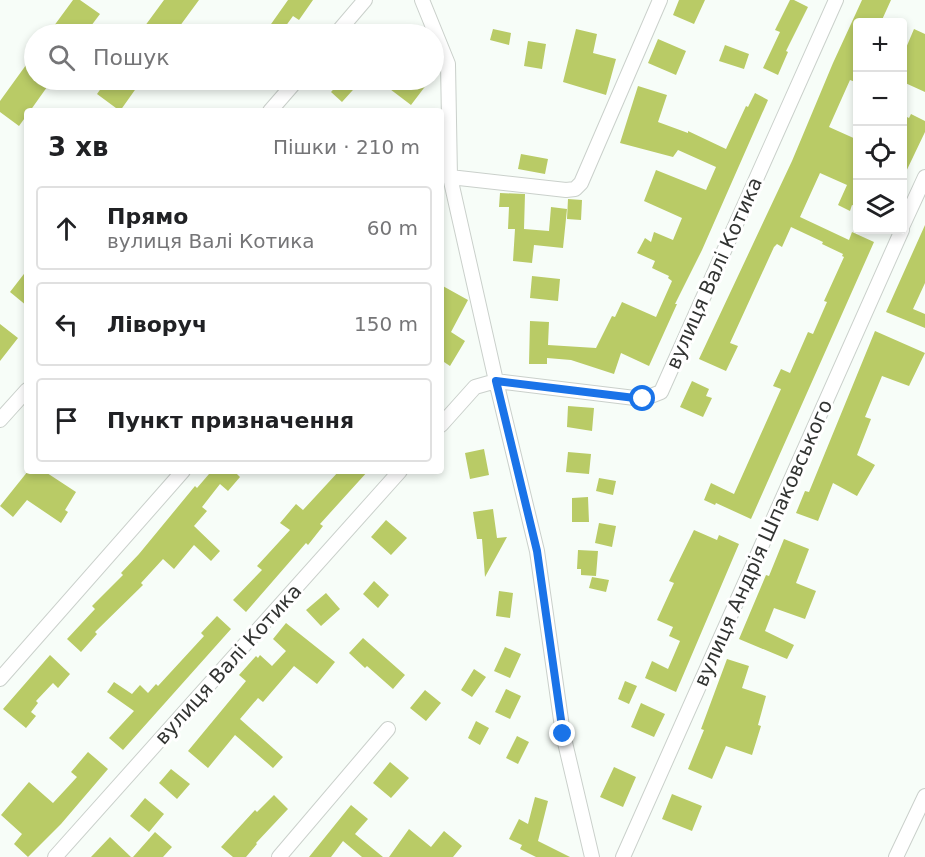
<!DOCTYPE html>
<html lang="uk">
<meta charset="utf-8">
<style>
:root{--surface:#fff;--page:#f2f2f2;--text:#202124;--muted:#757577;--line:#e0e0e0}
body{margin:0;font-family:"DejaVu Sans",sans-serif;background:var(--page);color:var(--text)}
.controls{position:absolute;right:18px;top:18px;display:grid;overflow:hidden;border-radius:6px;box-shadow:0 3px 9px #0003}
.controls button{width:54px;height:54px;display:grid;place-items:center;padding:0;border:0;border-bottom:2px solid var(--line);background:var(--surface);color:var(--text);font:30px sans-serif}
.stop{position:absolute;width:18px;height:18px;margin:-14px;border:4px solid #1a73e8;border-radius:50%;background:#fff}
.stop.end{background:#1a73e8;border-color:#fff;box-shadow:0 2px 6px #0008}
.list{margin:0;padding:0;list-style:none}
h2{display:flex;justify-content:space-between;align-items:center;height:78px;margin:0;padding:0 24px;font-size:26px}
h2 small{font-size:20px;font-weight:400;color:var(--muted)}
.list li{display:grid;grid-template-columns:39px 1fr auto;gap:18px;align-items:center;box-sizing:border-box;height:84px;margin:0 12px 12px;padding:0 12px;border:2px solid var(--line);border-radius:6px}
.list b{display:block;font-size:22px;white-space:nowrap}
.list p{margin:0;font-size:20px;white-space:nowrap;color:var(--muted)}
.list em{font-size:20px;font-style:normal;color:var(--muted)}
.icon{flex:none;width:33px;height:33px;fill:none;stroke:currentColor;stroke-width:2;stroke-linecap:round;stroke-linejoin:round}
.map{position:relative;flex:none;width:925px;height:857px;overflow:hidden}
.search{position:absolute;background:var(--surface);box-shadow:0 3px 9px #0003;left:24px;top:24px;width:420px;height:66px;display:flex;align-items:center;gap:15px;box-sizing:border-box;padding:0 21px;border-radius:33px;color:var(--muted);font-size:22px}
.panel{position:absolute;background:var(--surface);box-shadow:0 3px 9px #0003;left:24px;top:108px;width:420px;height:366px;border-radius:6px}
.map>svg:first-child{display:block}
.building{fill:#b9cb66}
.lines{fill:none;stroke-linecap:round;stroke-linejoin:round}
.street-casing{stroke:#cad0cb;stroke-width:16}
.street{stroke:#fff;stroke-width:14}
.route{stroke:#1a73e8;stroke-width:8}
.labels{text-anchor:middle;stroke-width:6;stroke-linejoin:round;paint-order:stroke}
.street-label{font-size:20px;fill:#323432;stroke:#fff}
</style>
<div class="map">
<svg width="925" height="857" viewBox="0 0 925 857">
<rect width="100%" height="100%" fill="#f7fdf8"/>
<path class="building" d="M73,0H80L100,14L85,34H48Z
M164,0H199L174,34H139Z
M288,0H313L299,20L293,16L280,34H264Z
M679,0H705L694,24L673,15Z
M790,0H794L808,7L786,51L788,52L778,75L763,68L780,32L775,30Z
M862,0H891L881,22H858V83L850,80L829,127L858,140V207L852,205L850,211L838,205L847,185L820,173L800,217L849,240L852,232L874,242L751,519L716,503L715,505L704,500L711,483L734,494L781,389L773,386L781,369L790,373L808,332L813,334L827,302L824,301L844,257L842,256L843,254L822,244L823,242L791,227L782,247L777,244L774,247L730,343L738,346L726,371L699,359L792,161L833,63Z
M493,29L511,33L509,45L490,40Z
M576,29L597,34L593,53L616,59L606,95L563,82Z
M914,29L925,34V92L903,82V55Z
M658,39L686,51L676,75L648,63Z
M528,41L546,44L542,69L524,66Z
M725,45L749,54L744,69L719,61Z
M34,54V80H52L30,111H27V115L19,126L0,112V101Z
M107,80H142L120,111L97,94Z
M342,80H362L342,102L331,92Z
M378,80H430L411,105Z
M638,86L667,95L658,122L688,133V131L726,149L746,106L748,107L755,93L768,100L702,250L675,304H677L649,366L621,353L614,374L571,360L547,358V364H529L530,321L549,322L548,345L596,348L612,316L615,317L622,302L656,317L672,281L668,278L669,276L652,268L655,261L637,253L645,238L651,242L654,232L673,240L682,218L644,201L656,170L706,190L716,167L678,150L673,157L620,143Z
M911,114L925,121V132L903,178V115L909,118Z
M521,154L548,159L545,174L518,169Z
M500,193L525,194L524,229L549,231L551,207L567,209L563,248L534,245L532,263L513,261L515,229H508L509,207H499Z
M568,199L582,200L581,220L567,219Z
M925,225V283L913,309L925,314V328L886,312Z
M27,270V306L10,292Z
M532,276L560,279L558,301L530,298Z
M441,285L468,300L451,332L465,341L450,366L441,360Z
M0,324L18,338L0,361Z
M875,331L925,353L909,386L882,376L865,417L871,419L857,455L875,465L857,496L833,483L818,521L796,513L805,491L809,492Z
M692,381L709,389L706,396L712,398L703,417L680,407Z
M568,406L594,408L592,431L567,427Z
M484,449L489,475L470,479L465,453Z
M568,452L591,454L589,474L566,472Z
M28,471H44L76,492L65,510L68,512L61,523L27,500L13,517L0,506Z
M205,471H234L240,477L228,491L220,484L202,507L207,511L194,526L220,551L211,561L194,545L174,569L163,559L141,583L143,585L95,632L97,634L81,652L67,639L95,609L92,606L123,575L121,573L139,554L195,486L197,488L209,474Z
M339,471H368L320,524L323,526L308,545L306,543L246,612L233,600L262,570L257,566L290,530L280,523L296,504L303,510Z
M599,478L616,481L613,495L596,491Z
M588,497L589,522H572V498Z
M493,509L497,538L507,537L485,577L482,539H477L473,512Z
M386,520L407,538L391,555L371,537Z
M599,523L616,526L612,547L595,543Z
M694,530L717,540L719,535L739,544L676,692L645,678L652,661L668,669L680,641L669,636L673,627L657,620L674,583L669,581Z
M784,539L809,549L796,583L816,591L805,619L774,608L765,631L794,645L787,659L739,639L766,575L769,576Z
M578,550L598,551L596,576L581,575V569H577Z
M592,577L609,580L606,592L589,588Z
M374,581L389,595L378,608L363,594Z
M499,591L513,593L510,618L496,616Z
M326,593L340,609L321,626L306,610Z
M217,616L231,629L123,750L109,738L134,711L107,692L114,682L132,694L140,685L148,693L156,684L158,686L204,636L201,633Z
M286,623L335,662L317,684L294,666L263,702L258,698L240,719L283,757L273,768L235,735L208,768L188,751L246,681L239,675L256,656L258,658L260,655L272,666L286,651L273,639Z
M363,638L405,675L393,689L367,666L365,668L349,653Z
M505,647L521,654L510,678L494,671Z
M50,655L70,674L58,688L53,683L36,701L38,703L31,712L36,716L26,728L3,709Z
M727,659L749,666L742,688L766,696L758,725L761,726L752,755L726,746L712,779L688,769L704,730L701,729Z
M474,669L486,677L472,697L461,690Z
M625,681L637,686L629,704L618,699Z
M506,689L521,696L510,719L495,712Z
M425,690L441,703L426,721L410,708Z
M641,703L665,714L654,737L631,727Z
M476,721L489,728L480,745L468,738Z
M517,736L529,742L518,764L506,758Z
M88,752L108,769L61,824L28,857L14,844L22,834L1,815L29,782L53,803L77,777L71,772Z
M390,762L409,778L391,798L373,783Z
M614,767L636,777L623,807L600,797Z
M171,769L190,784L177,799L159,783Z
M672,794L702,806L692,831L662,819Z
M274,795L288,809L256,843L257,844L246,857H233L221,847L255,810L257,812Z
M535,797L548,801L538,841L570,857H536L520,849L522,845L509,839L519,819L528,824Z
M145,798L164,814L149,832L130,816Z
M351,805L368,819L355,834L383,857H362L343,841L331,857H309Z
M409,829L431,847L444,831L462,846L453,857H389Z
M155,832L172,847L163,857H133Z
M110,837L131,857H91Z"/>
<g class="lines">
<g class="street-casing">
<path id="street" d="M422,0L448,64L450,177L496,381L537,551L563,734L592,857
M336,34L365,0
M270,111L297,80
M450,177L566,190L575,189L581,183L660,0
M902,227L925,177
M0,420L27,390
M441,425L475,387L496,381L643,399L661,392L836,0
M0,679L183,471
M55,857L400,471
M279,857L388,729
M623,857L902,230
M896,857L925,796"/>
</g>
<use href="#street" class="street"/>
</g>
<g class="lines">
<path class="route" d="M563,734L537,551L496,381L643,399"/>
</g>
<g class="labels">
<g class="street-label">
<text transform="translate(714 273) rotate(-66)" y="7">вулиця Валі Котика</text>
<text transform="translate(763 543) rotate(-66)" y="7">вулиця Андрія Шпаковського</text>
<text transform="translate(228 664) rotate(-48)" y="7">вулиця Валі Котика</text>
</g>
</g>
</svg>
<div class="controls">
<button>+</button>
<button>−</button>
<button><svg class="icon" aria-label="locate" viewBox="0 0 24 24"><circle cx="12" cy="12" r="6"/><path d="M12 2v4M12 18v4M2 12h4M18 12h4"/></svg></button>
<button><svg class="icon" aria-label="layers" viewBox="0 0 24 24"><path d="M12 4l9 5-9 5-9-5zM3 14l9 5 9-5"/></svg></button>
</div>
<div class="stop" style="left:643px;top:399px"></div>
<div class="stop end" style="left:563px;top:734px"></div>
<div class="search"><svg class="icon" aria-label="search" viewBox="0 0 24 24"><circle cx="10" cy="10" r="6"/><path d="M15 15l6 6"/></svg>Пошук</div>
<section class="panel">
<h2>3 хв<small>Пішки · 210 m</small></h2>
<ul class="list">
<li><svg class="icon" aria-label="ahead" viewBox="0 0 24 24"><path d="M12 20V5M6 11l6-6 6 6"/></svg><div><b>Прямо</b><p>вулиця Валі Котика</p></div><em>60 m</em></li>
<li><svg class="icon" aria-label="left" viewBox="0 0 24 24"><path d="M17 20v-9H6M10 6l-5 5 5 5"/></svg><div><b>Ліворуч</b></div><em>150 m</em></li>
<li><svg class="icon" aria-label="arrive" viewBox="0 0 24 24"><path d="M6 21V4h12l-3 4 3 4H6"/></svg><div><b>Пункт призначення</b></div></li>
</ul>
</section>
</div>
